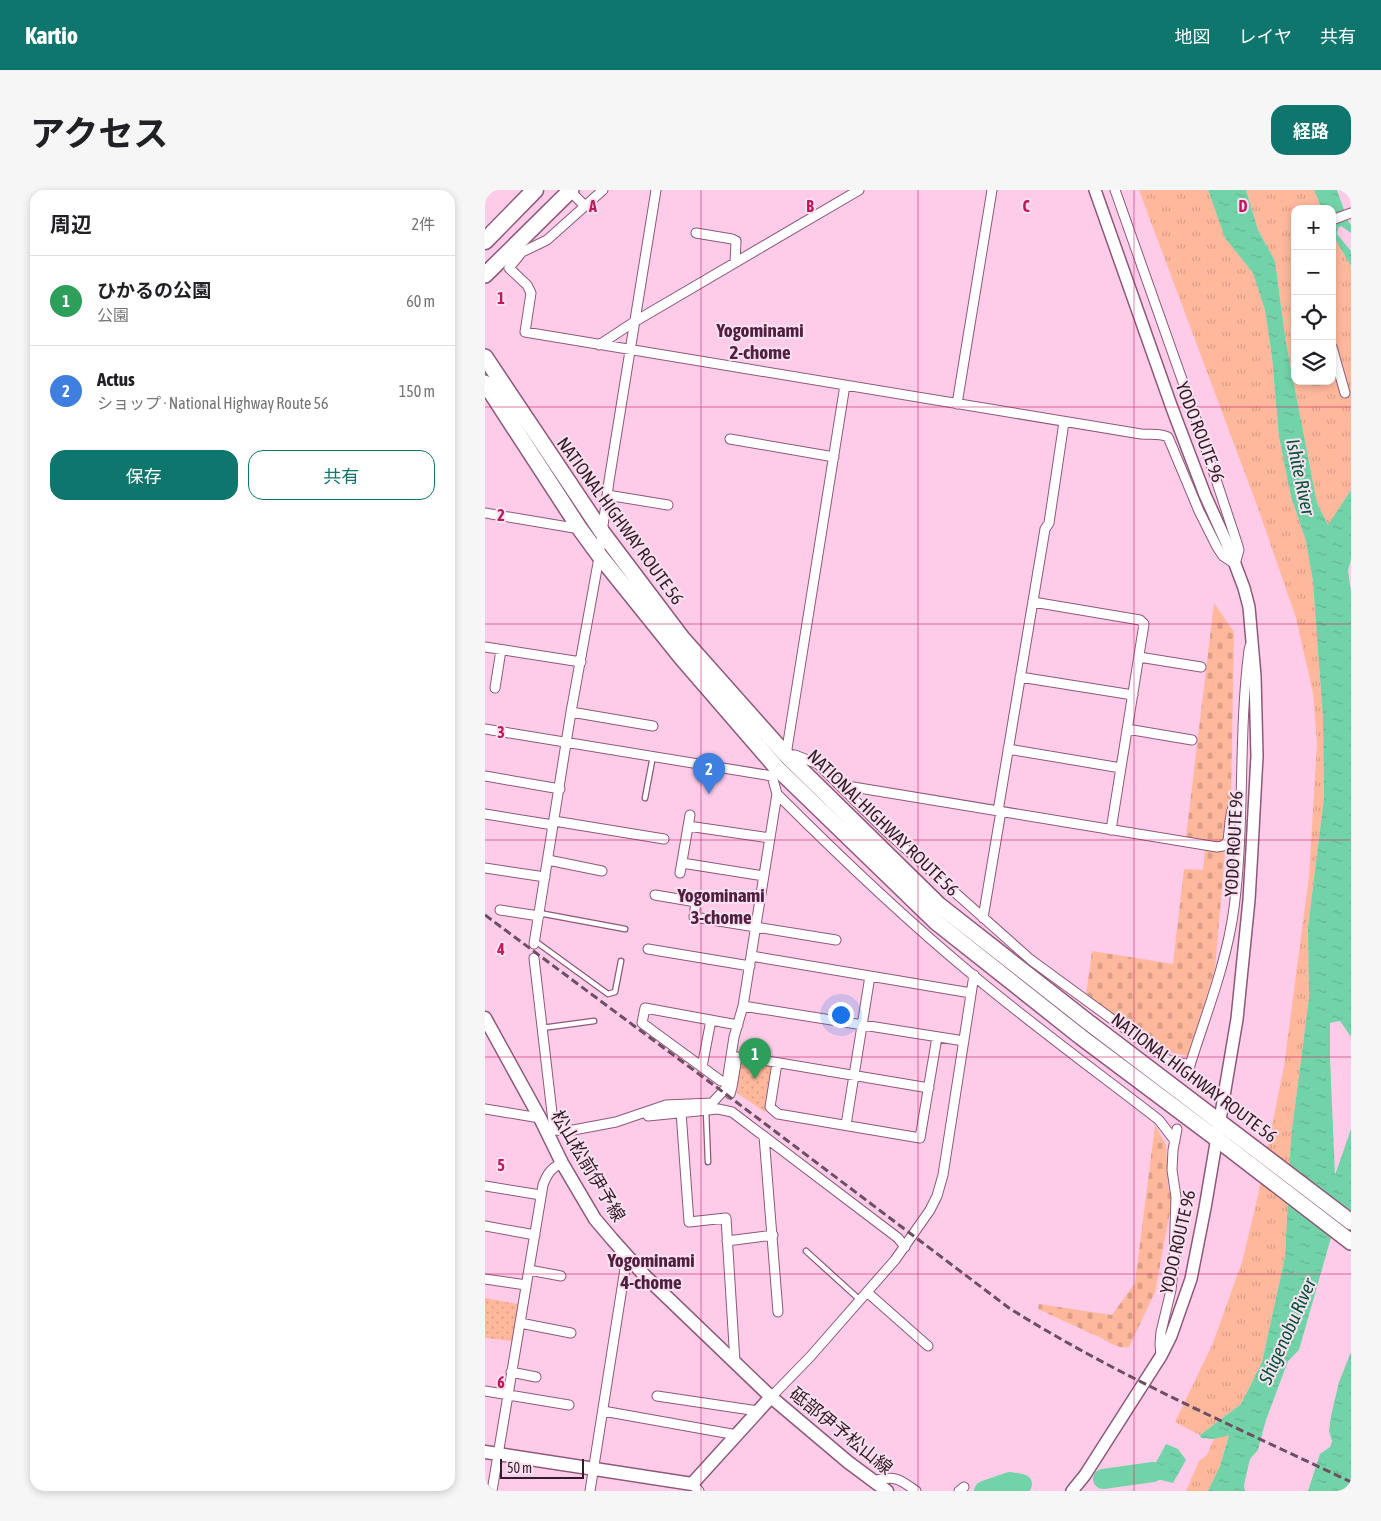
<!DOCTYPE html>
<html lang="ja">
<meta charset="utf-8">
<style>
:root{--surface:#fff;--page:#f6f6f6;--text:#202124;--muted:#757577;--line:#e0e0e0;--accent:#0f766e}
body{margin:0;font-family:"Asap Condensed","Noto Sans JP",sans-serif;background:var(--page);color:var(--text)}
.controls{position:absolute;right:15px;top:15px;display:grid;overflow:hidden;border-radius:10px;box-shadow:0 2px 8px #0003}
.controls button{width:45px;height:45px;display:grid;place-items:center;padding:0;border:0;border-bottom:1px solid var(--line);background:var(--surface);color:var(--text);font:25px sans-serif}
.scale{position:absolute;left:15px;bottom:12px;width:84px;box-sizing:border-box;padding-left:5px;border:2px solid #321c2a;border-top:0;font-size:14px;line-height:18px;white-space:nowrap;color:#321c2a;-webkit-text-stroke:4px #fbe1f0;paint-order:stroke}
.you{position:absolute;left:355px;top:824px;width:18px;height:18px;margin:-12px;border:4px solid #fff;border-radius:50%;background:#1a73e8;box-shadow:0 0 0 8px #1a73e833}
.badge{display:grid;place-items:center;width:32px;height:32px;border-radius:50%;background:var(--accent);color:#fff;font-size:16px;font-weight:700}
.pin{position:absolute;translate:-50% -41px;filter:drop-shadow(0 1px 2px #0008)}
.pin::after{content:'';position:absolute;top:26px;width:18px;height:15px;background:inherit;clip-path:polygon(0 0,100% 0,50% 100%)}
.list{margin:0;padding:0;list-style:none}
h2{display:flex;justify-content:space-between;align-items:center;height:65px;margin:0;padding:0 20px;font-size:21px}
h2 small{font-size:16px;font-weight:400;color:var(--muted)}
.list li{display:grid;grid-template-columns:32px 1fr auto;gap:15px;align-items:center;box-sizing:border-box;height:90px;padding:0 20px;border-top:1px solid var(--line)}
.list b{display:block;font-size:19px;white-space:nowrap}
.list p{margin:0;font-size:16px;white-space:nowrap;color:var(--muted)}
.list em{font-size:16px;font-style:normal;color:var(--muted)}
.actions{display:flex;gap:10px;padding:15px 20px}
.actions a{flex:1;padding:11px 0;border:1px solid var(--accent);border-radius:15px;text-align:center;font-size:18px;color:var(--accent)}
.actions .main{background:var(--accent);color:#fff}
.icon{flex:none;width:28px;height:28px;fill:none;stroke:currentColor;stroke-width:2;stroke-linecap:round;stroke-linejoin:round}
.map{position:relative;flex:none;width:866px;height:1301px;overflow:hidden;border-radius:15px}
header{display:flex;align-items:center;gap:30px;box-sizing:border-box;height:70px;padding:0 25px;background:var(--accent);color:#fff}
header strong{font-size:24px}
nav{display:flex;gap:28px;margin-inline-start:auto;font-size:18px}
.intro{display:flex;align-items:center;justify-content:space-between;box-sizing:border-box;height:120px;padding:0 30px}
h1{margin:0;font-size:35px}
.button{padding:12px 22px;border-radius:15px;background:var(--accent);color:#fff;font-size:18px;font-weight:700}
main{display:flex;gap:30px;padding:0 30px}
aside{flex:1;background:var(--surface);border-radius:15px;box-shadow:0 2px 8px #0003}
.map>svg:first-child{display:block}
.grass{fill:url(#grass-tufts)}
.cemetery{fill:url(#cemetery-stones)}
.park{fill:url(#park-dots)}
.water{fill:url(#water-ripples)}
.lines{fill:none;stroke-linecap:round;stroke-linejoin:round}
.river{stroke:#73d3a8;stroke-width:20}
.service-casing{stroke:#8e5879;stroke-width:7}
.minor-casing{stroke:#8e5879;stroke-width:11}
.tertiary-casing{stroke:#8e5879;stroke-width:14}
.secondary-casing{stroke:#8e5879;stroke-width:15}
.trunk-casing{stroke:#8e5879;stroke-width:18}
.motorway-casing{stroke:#8e5879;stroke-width:19}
.service{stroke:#fff;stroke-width:4.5}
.minor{stroke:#fff;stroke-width:9}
.tertiary{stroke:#fff;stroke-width:11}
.secondary{stroke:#fff;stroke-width:12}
.trunk{stroke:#fff;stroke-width:15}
.motorway{stroke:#fff;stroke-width:16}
.rail{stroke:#6d4f61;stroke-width:3;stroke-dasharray:8 4;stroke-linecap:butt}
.grid{fill:none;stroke:#c2185b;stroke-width:1;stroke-opacity:0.55}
.labels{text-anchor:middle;stroke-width:4;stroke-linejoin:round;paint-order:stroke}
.street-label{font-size:18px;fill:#321c2a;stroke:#fbe1f0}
.neighbourhood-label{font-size:19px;font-weight:bold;fill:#501f3f;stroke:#fbe1f0}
.water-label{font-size:19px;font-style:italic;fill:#015439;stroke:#fbe1f0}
.grid-label{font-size:16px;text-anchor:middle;font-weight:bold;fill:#c2185b;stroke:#fbe1f0;stroke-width:4;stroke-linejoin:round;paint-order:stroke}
</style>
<header>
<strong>Kartio</strong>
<nav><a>地図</a><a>レイヤ</a><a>共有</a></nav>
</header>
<div class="intro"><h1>アクセス</h1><a class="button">経路</a></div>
<main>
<aside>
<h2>周辺<small>2件</small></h2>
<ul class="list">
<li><span class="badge" style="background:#2e9e5b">1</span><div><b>ひかるの公園</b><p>公園</p></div><em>60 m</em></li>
<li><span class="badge" style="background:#3f7fe0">2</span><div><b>Actus</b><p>ショップ · National Highway Route 56</p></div><em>150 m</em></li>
</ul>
<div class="actions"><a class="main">保存</a><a>共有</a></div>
</aside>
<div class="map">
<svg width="866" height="1301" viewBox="0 0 866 1301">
<defs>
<pattern id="grass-tufts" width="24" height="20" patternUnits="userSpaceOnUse" patternTransform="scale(1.25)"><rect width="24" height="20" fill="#ffb89c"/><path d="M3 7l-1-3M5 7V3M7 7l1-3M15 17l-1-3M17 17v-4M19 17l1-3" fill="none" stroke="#db9e87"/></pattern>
<pattern id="cemetery-stones" width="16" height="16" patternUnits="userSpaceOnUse" patternTransform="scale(1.25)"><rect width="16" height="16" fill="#ffb89c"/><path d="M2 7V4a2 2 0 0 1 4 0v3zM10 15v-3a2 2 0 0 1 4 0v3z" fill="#db9e87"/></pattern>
<pattern id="park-dots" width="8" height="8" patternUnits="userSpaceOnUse" patternTransform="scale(1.25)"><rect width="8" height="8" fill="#ffb89c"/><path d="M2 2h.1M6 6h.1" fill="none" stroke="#db9e87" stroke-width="1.8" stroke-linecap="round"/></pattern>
<pattern id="water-ripples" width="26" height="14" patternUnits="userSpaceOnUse" patternTransform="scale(1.25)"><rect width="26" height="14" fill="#73d3a8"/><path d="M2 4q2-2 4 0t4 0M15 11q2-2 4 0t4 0" fill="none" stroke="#64b591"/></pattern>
</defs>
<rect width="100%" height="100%" fill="#fecce9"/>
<path class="grass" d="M654,0H723L740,48L768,83L780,120L787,167L794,247L806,307L821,351L828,392L838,529L839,608L823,737L824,808L806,947L800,1067L777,1172L756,1214L715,1245L690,1232L728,1153L757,1072L772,1010L799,876L824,686L832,553L828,503L811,428L773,318Z
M761,0H829L837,19H810V191H847V44L866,76V300L843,336L832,313L801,153L790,71L773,40Z
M744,1244L735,1276L723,1301H701L714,1271L722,1265L729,1249Z"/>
<path class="cemetery" d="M729,413L749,442L746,609L741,649L738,652H722L701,647Z
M720,660L740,661L730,779L703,866L675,860L601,805L607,761L688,774L699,679L718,680Z
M670,935L681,955L683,996L687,1011L670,1102L644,1157C630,1160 619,1147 607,1144L553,1119L554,1114L627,1125L650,1093Z"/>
<path class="park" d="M256,870L289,876L280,922L252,903Z
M0,1108L33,1114L27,1151L0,1148Z"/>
<path class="water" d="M723,0H761L773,40L790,71L801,153L832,313L843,335L866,300V370L863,380L866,402V847L855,831L845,833V868L850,985L866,939V1024L855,1016L814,1160L803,1171L781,1230L773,1260L765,1269L759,1295L760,1301H723L735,1276L744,1245L729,1249L716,1248L715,1245L756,1214L777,1172L800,1067L806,947L824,808L823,737L839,608L838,529L828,392L821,351L806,307L794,247L787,167L780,120L768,83L740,48Z
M829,0H852L863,31L866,35V43L856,36L853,38L852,44L866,61V76L847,44V19H837Z
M866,1162V1301H823L835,1264L845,1257L847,1251L844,1241L846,1226L854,1192Z
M681,1254L693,1259L701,1270L688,1293L672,1289L669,1286L668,1278Z"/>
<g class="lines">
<path class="river" d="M618,1289L668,1282
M499,1301L525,1292L537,1294"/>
<g class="service-casing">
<path id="service" d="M160,608L168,566
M54,723L140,739
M50,751L123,804L130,802L136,771
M57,838L109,831
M221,920L223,972
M321,1061L375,1110"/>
</g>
<g class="minor-casing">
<path id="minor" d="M118,0L62,50L37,62L24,78L42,95L46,103L40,142L656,244C667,245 674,243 683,247L714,321L732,357L738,366L750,374L754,360L752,353L711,229L630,0
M85,1L100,16
M847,30L866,23
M211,43L247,49L251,51L250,72
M114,155L149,132L374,0
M847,157L860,203
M360,195L301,565H310L333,574L403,643L546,770L683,870L705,875
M472,214L507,0
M245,249L349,267
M122,305L183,315
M0,323L95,339
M548,412L655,430L659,434L626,640
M0,457L96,472
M654,467L716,477
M535,487L648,505
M10,498L16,460
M86,522L168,536
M0,539L287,586
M642,539L707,550
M523,559L636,578
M291,577L287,586L292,604C355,667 420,729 489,786C549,836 612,882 674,930L690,951
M0,586L75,599
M356,595L732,657L738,656L743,651C745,638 744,615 755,606
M513,621L560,339L564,333L579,232
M0,624L68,635
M69,631L179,649
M203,636L285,648
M63,670L117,681
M197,673L279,686
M0,678L60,687
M195,683L205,625
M170,705L211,712L209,727L351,750
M15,720L54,726
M498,728L516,621
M49,754L86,522L113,373L124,291L171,0
M163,759L265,776
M266,766L486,803
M49,768L69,940
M258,816L479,851
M259,867L444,898
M292,873L285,917L293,924L435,948L452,847
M217,877L226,830
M704,887L705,875C721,824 742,772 749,718C760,633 753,546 764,460L765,456
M236,891L157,833L160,818L253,835
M245,904L247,897L252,867
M0,919L55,928
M196,922L204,1032L241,1028L250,1172
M163,926L233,919L247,922L413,1048L420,1057
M361,935L385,786
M62,943L69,940L83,941L131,932L181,915L227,913L241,898L249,847L258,816L292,604
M279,946L293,1122
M0,996L56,1005
M0,1036L50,1045
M242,1051L288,1045
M44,1080L76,1086
M0,1089L41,1095
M383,1103L443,1156
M35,1133L86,1143
M676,1166L675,1154L676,1142L686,1100L689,1070L691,1007L687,980L688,960L692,939
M26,1182L51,1187
M0,1201L84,1215
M172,1206L273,1221
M286,1207L325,1167L410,1070L445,1020L452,1006L458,985L489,785
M118,1221L252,1245
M389,1291C409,1285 415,1289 431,1301
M207,1294L214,1301
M7,1301L58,995C62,984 66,978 77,973
M105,1301L142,1066
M474,1301L479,1297"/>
</g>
<g class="tertiary-casing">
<path id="tertiary" d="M587,1301L600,1285L676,1166L686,1146L706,1089L720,1018L752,829L764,710L767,659L772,566L770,486L764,417L759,398L744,358L720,305L687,218L610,0"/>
</g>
<g class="secondary-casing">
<path id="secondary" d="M0,828L55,928L77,973L110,1029L127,1049L160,1086L286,1207L363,1272L402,1301
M0,1262L207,1294L286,1207"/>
</g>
<g class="trunk-casing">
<path id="trunk" d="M0,85L86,0
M0,167L117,342L197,448L301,565L454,715L603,832L866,1032
M0,193L95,339L114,365L196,467L291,577L451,732L596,847L732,949L866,1052"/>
</g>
<g class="motorway-casing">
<path id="motorway" d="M0,51L50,0"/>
</g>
<use href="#service" class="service"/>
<use href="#minor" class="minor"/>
<use href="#tertiary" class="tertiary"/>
<use href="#secondary" class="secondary"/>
<use href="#trunk" class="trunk"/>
<use href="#motorway" class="motorway"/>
<path class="rail" d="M0,725L238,902L524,1118C632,1186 751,1237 866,1292"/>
</g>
<path class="grid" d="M216,0V1301M433,0V1301M649,0V1301M0,217H866M0,434H866M0,650H866M0,867H866M0,1084H866"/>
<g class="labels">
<g class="street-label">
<text transform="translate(715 242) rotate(69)" y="6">YODO ROUTE 96</text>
<text transform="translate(135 331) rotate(54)" y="6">NATIONAL HIGHWAY ROUTE 56</text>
<text transform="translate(398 633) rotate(44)" y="6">NATIONAL HIGHWAY ROUTE 56</text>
<text transform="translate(749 654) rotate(-87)" y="6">YODO ROUTE 96</text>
<text transform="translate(709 888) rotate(37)" y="6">NATIONAL HIGHWAY ROUTE 56</text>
<text transform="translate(103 976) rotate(59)" y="6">松山松前伊予線</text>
<text transform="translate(693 1052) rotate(-77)" y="6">YODO ROUTE 96</text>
<text transform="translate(356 1241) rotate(39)" y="6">砥部伊予松山線</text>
</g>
<g class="neighbourhood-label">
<text x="275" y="147">Yogominami<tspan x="275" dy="22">2-chome</tspan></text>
<text x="236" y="712">Yogominami<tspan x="236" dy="22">3-chome</tspan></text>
<text x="166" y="1077">Yogominami<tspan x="166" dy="22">4-chome</tspan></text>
</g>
<g class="water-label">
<text transform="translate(816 287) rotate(78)" y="7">Ishite River</text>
<text transform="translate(802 1141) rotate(-66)" y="7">Shigenobu River</text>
</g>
</g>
<g class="grid-label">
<text x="108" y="22">A</text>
<text x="325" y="22">B</text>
<text x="541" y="22">C</text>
<text x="758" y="22">D</text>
<text x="16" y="114">1</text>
<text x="16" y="331">2</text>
<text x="16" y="548">3</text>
<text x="16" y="765">4</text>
<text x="16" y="981">5</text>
<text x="16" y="1198">6</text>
</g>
</svg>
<div class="controls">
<button>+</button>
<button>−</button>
<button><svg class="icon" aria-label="locate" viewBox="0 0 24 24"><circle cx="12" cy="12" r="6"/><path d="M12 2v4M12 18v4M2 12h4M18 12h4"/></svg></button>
<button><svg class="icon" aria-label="layers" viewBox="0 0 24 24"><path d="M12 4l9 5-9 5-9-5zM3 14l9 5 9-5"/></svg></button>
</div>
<div class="scale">50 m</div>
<div class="you"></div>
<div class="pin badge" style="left:270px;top:889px;background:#2e9e5b">1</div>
<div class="pin badge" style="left:224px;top:604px;background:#3f7fe0">2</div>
</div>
</main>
